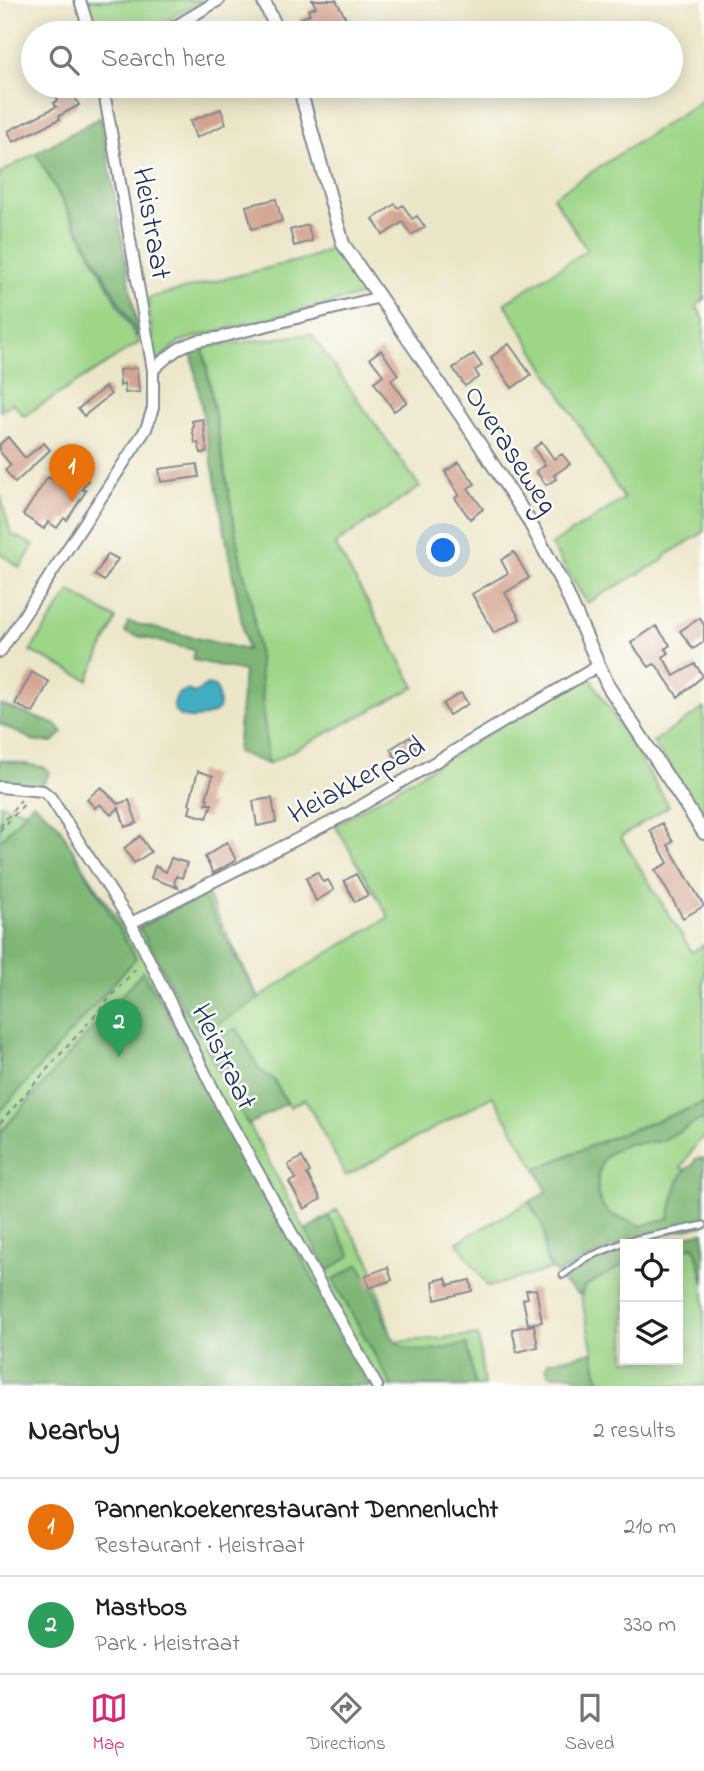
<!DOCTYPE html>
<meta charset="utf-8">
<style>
:root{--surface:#fff;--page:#f6f6f6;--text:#202124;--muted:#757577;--line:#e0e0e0;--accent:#db2777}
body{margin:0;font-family:"Indie Flower",sans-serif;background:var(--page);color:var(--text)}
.controls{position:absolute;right:21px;bottom:21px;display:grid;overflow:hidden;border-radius:0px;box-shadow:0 4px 18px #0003}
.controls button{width:63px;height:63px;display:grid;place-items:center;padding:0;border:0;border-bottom:2px solid var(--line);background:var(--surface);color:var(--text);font:35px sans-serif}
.you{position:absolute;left:444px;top:551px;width:24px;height:24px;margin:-18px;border:5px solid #fff;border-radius:50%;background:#1a73e8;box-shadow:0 0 0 10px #1a73e833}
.badge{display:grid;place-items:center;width:46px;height:46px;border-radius:50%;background:var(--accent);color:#fff;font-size:23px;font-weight:700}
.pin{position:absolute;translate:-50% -58px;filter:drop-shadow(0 2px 4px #0008)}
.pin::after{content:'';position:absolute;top:37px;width:24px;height:21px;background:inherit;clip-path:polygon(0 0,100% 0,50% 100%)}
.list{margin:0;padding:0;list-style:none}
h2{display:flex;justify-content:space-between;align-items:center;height:91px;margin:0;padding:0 28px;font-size:30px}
h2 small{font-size:23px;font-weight:400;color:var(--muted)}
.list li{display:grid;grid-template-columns:46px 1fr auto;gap:21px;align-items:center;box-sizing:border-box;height:98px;padding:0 28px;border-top:2px solid var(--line)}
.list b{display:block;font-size:26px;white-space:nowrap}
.list p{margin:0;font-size:23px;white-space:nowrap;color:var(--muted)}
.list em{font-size:23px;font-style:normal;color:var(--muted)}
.icon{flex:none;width:38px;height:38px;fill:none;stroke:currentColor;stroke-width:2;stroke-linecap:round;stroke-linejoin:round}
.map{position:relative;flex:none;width:704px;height:1386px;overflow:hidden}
.search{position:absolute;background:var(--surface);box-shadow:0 4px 18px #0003;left:21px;right:21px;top:21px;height:77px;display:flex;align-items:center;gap:18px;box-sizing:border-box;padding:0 24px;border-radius:38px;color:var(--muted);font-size:26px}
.sheet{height:287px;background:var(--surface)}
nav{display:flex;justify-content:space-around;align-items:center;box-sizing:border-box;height:98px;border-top:2px solid var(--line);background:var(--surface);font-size:19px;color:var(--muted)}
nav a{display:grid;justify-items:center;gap:4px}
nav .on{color:var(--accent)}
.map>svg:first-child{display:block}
.green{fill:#9ed688;stroke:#5c8273;stroke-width:2}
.forest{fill:#7eb774;stroke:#4c7369;stroke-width:2}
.water{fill:#41adc0;stroke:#2e6e8f;stroke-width:2}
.building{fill:#d4a492}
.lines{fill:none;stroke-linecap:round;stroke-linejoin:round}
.service-casing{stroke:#848a93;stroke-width:9}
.minor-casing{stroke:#848a93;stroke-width:14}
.tertiary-casing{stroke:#848a93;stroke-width:16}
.path{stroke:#848a93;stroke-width:2;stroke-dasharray:5 5;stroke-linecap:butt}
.service{stroke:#fff;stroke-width:5}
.minor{stroke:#fff;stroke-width:10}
.tertiary{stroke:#fff;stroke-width:12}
.labels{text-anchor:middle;stroke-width:5;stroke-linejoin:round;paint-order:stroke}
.street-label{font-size:30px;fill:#1b2f5e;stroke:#fdfcf7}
</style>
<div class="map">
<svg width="704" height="1386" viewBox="0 0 704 1386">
<rect width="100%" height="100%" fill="#fdfcf7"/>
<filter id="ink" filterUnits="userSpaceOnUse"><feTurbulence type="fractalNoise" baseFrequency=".0143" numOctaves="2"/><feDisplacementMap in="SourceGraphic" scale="14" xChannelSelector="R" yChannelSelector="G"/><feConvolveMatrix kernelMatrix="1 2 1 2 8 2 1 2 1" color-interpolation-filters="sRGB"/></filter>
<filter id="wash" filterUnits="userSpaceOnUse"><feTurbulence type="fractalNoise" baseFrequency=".00686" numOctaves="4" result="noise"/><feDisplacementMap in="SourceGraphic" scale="28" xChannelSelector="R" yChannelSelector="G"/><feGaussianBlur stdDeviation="1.57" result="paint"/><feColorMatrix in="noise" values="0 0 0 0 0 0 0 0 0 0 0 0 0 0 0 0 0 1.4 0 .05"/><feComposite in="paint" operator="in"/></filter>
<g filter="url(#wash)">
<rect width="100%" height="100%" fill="#ece6c8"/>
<path class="green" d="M87,0H202L145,33H97Z
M704,99V300L696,306L704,319V532L666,555L663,560L587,603L551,545L624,499L505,303L587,250L553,197Z
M36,153L139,343L24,416L13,403L0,411V173Z
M340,245L370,293L180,341L155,364L148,298L308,258Z
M311,334L420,487L335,544L415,687L268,764L258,650L251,599L241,562L203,347Z
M0,494L11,534L34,545L20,568L0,553Z
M70,591L116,619L88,680L30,651Z
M588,674L669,806L621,837L692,952L704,945V1103L607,1139L536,1169L493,1096L346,1176L305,1099L290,1107L273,1079L260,1071L238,1031L239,1105L305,1230L337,1210L370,1261L393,1342L478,1335L484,1386H0V804L51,817L128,935L203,887L258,996L237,1009L238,1012L313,962L389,917L335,825Z
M704,708V816L653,742Z
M704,1118V1139L699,1140L681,1168L685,1170L677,1184L669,1218L641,1226L610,1214L603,1207L598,1195V1175L603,1160L609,1153L627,1144L661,1141Z
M529,1202C533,1210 542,1220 544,1229C547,1244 540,1257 552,1269L488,1287L457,1242Z
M695,1246L704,1284V1386H600L581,1296L584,1287L625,1264V1360H678V1250Z"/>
<path class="forest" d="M101,117L139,338L36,153Z
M203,347L241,562L251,599L258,650L268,764L237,752L244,671L193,660L194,650L125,633L128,622L247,650L191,350Z
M0,704L57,725L63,732L53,742H37L0,724Z
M0,760L43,767L50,772L41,788L0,780Z
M33,803L57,823L136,958L0,1112V841Z
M202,895L259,999L199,1035L139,927Z
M143,971L372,1386H0V1133Z
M237,1028L260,1071L273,1079L287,1103L248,1125L205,1046Z
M704,1103V1118L661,1141L627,1144L609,1153L603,1160L598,1175V1195L603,1207L610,1214L641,1226L669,1218L677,1184L685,1170L694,1164L695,1159L704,1158V1225L617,1245L557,1274C536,1253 550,1248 543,1227C540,1219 533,1210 529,1202L547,1192L536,1169L607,1139Z
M329,1217L351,1255L328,1271L306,1231Z
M704,1232V1284L695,1246L678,1250V1244H649Z
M625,1250V1264L584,1287L581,1296L560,1280L595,1261Z
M359,1264C364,1274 370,1283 375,1293C382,1308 386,1337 402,1346C420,1356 449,1347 467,1344L475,1386H392L333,1280Z
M593,1352L600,1386H581L574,1375H549L546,1367L548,1362Z"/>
<path class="water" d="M207,685L214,686L218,692L219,709C211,718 174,726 174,705C174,701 176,697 178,694L187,690L195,693Z"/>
<g id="blocks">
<path class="building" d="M312,0H336L350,26L336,33H323L318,25L305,32L298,20L310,14L308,10L316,7Z
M51,86H69L79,105L59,116L60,119L13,142L8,131L56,107L54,103L58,100Z
M221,109L226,124L196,138L190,121Z
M276,199L282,221L252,229L246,206Z
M395,204L398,208L403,205L412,219L417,216L425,227L411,235L403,222L383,235L373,219Z
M308,225L312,241L294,246L290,230Z
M509,344L531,375L512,388L491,357Z
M381,350L398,375L391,380L407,402L394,411L374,382L383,375L370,358Z
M474,354L482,366L475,370L479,377L465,386L453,368Z
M137,368L139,392L125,393L124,383L120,386L119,370Z
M105,387L111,394L84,416L78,409Z
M203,419L207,452L201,453L198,443H195L192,428L194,427L192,421Z
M8,437L25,458L44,443L50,450L15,483L5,470L11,465L0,452V444Z
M542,442L554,459L562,454L570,464L554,475L556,479L546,485L536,471L545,465L534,448Z
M459,462L475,484L468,488L483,509L470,519L455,498L459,495L445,472Z
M72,463L88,480L82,489L86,491L67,520L64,518L57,528L48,522L44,529L23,515L48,477L59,484Z
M197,464L199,477L161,482L159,469Z
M514,552L529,578L505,593L520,619L494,633L472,594L508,573L501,560Z
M108,554L118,559L104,581L95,575Z
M700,618L704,625V642L693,649L680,631Z
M656,626L670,645L665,649L669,653L663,657L674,676L695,664L703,676L678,697L657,666L654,664L649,667L631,643Z
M32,672L49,682L33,713L15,704Z
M461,693L468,704L449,715L443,704Z
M410,737L418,751L398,761L390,749Z
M198,771L213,776L206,798L208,799L206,804H212L207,818L189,813L191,805L189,804Z
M101,787L118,804L129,800L137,823L125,827L119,808L111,815L100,804L95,808L87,799Z
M272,798L276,822L257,826L253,801Z
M662,823L673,842L668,845L704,906L683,918L655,870L668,863L650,830Z
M140,836L151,852L134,863L124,848Z
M227,842L236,860L213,873L205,857Z
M171,858L187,863L182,878L176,876L174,883L178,888L151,878L155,866L166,872Z
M317,872L323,882L328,880L334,890L316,901L306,878Z
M356,874L368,895L355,902L344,881Z
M302,1157L310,1172L307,1174L321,1199L304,1209L289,1182L296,1179L288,1165Z
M388,1267L392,1280L369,1288L365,1276Z
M446,1278L448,1285L470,1280L472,1291L435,1300L433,1281Z
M536,1289L542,1322L528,1324L523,1299L528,1298L526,1290Z
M534,1325L538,1347L517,1352L512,1329Z"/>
</g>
</g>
<g filter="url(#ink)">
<use href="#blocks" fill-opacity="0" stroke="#848a93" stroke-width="2"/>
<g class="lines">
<g class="service-casing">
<path id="service" d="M563,1275L586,1258L627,1241L704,1225"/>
</g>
<g class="minor-casing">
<path id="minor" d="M80,0L90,33
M164,33L219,0
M153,370C175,349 187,340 217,338L380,297
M0,652L146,429L153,408V370L103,86
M0,787L43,791L51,798L131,923L224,1111L377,1386
M131,923L347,814L598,666"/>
</g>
<g class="tertiary-casing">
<path id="tertiary" d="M263,0L279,33
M299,86L343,244L462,417L528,519L563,585L608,686L704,833"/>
</g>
<path class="path" d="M0,827L21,800
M0,831L27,801
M0,1123L138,966"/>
<use href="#service" class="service"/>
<use href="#minor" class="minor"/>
<use href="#tertiary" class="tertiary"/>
</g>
</g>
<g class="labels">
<g class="street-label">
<text transform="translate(153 223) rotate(80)" y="10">Heistraat</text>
<text transform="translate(512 449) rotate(57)" y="10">Overaseweg</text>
<text transform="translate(356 779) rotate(-29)" y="10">Heiakkerpad</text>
<text transform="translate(225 1056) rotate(64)" y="10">Heistraat</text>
</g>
</g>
</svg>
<div class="controls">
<button><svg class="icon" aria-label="locate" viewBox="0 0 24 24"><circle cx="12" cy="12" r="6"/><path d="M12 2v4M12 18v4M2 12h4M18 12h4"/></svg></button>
<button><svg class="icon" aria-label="layers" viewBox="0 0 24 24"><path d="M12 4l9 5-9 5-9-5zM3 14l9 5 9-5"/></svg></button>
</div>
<div class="you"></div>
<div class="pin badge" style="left:72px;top:502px;background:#e8710a">1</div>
<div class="pin badge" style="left:119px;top:1057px;background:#2e9e5b">2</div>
<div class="search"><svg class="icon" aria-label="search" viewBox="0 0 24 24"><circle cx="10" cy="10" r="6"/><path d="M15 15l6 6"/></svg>Search here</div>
</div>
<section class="sheet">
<h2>Nearby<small>2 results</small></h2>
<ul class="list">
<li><span class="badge" style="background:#e8710a">1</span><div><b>Pannenkoekenrestaurant Dennenlucht</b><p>Restaurant · Heistraat</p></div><em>210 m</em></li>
<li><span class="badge" style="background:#2e9e5b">2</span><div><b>Mastbos</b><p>Park · Heistraat</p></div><em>330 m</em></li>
</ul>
</section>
<nav>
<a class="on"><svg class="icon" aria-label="map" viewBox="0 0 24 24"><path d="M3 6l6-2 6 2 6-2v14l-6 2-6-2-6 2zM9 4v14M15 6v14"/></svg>Map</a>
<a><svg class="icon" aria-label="directions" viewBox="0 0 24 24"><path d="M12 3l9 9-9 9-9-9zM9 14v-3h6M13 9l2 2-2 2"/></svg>Directions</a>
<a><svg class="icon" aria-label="saved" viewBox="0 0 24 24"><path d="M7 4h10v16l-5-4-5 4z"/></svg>Saved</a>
</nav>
